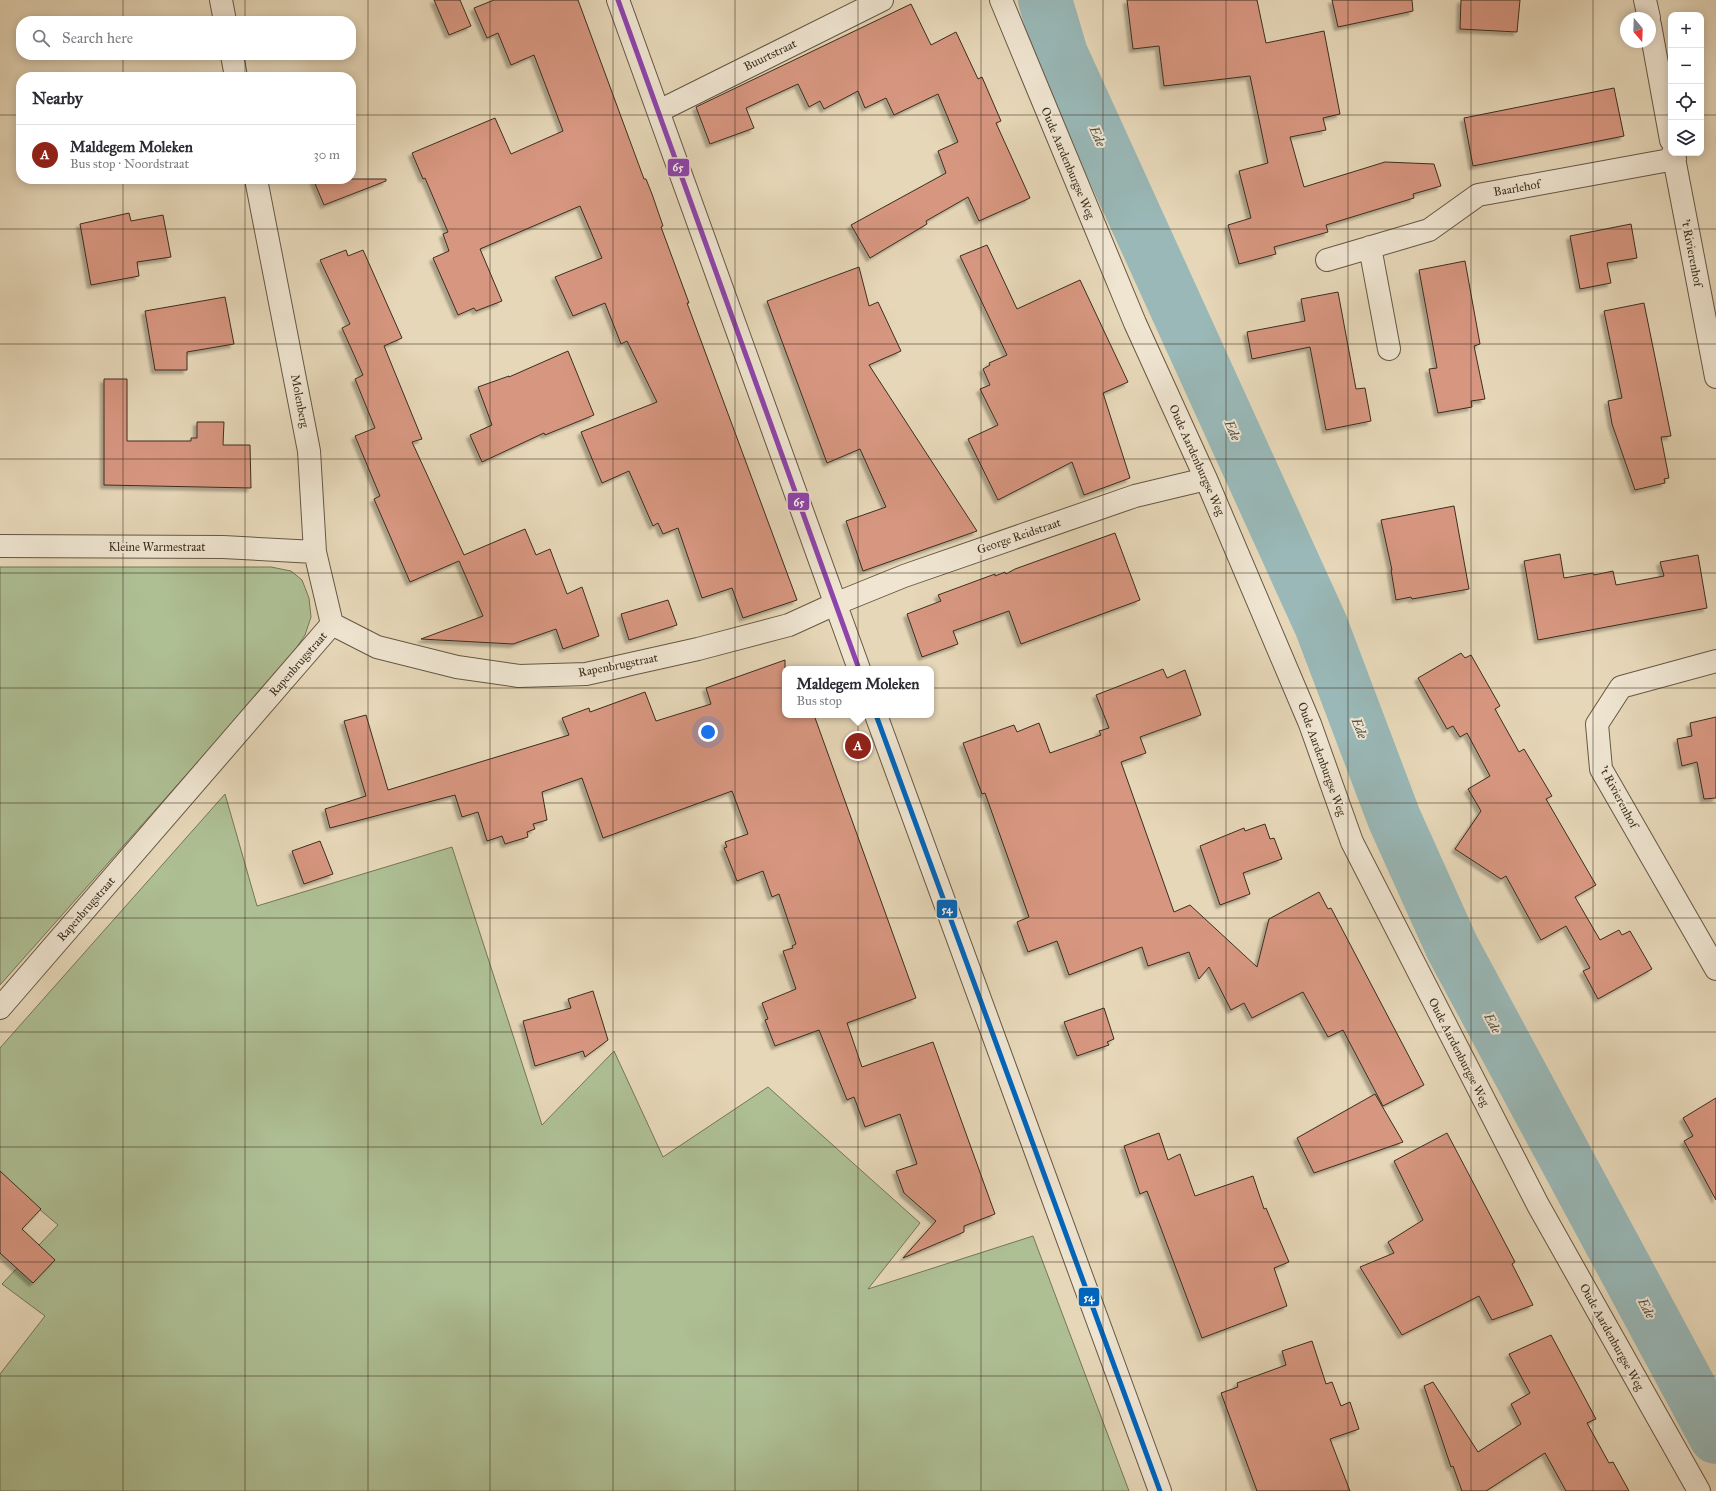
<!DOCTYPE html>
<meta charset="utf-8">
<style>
:root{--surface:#fff;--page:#f7f7f7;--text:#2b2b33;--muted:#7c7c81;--line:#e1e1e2;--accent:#8f2418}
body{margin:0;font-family:"IM FELL Great Primer",serif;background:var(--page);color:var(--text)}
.controls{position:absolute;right:12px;top:12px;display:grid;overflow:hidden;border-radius:8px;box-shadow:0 2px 10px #0003}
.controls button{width:36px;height:36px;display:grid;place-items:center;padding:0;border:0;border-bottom:1px solid var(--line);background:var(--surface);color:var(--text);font:20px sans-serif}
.compass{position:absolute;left:1620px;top:12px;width:36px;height:36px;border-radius:50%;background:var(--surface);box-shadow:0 2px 10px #0003;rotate:161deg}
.you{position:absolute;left:708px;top:732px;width:14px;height:14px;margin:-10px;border:3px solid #fff;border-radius:50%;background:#1a73e8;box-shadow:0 0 0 6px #1a73e833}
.badge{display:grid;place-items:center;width:26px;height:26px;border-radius:50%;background:var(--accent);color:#fff;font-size:13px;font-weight:700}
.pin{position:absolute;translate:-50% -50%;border:2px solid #fff;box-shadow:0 1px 4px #0006}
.popup{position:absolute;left:782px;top:666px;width:152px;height:52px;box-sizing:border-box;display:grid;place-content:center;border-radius:8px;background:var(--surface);filter:drop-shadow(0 1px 3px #0005);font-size:13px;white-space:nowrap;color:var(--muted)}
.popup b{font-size:15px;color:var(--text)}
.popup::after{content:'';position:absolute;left:50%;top:100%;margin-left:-8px;border:8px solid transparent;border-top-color:var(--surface)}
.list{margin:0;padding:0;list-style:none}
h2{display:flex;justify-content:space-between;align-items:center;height:52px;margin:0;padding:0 16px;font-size:17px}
h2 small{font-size:13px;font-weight:400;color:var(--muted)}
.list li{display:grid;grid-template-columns:26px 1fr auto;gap:12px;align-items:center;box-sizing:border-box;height:60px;padding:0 16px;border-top:1px solid var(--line)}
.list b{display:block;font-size:15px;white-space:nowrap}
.list p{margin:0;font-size:13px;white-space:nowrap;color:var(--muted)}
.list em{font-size:13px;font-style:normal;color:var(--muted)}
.icon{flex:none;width:22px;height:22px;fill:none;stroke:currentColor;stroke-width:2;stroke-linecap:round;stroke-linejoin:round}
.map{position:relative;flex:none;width:1716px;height:1491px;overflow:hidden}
.search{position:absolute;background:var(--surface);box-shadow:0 2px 10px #0003;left:16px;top:16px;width:340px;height:44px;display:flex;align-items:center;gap:10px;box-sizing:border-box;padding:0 14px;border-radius:16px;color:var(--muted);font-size:15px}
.panel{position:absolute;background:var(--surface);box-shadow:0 2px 10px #0003;left:16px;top:72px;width:340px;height:112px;border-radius:16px}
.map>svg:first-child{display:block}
.green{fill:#aebf94;stroke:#757659}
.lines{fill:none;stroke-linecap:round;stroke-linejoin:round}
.river{stroke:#99b8b7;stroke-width:54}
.building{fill:#d79680;stroke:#3c2e1e;filter:url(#shadow)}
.minor-casing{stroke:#665844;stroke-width:24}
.tertiary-casing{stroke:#665844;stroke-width:24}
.minor{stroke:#efe5d1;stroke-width:22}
.tertiary{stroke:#efe5d1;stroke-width:22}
.bus-1-casing{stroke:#efe5d1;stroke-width:8}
.bus-2-casing{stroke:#efe5d1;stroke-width:8}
.bus-1{stroke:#8e44ad;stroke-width:5}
.bus-2{stroke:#0065bd;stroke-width:5}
.grid{fill:none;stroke:#3c2e1e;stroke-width:1;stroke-opacity:0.55}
.labels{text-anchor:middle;stroke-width:4;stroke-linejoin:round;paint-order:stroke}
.street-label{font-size:12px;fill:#3c2e1e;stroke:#efe5d1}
.water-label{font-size:13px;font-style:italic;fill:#4f4a3d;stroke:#efe5d1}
.line-badge{stroke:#efe5d1;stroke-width:1.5}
.badge-label{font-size:11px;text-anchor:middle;font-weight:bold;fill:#fff}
</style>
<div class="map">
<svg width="1716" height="1491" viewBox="0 0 1716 1491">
<defs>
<filter id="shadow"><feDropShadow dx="-3.5" dy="3.5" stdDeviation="1" flood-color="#0004"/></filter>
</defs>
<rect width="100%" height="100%" fill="#e6d7b8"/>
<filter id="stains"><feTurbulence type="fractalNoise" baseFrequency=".005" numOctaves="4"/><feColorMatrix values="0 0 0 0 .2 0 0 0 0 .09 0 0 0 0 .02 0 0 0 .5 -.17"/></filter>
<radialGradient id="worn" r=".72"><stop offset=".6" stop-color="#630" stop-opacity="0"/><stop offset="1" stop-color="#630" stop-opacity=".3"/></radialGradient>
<path class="green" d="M0,567H271L291,571L302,580L309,598L311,617L305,635L288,660L0,985Z
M225,794L257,906L452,847L542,1125L614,1051L663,1157L768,1087L920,1223L868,1289L1033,1236L1129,1491H0V1374L45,1316L2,1284L58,1225L0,1176V1048Z"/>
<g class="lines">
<path class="river" d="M1045,0L1061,54L1321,625L1394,818L1452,947L1716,1437"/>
</g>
<path class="building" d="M434,0H460L471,26L449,35Z
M494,0H578L644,179H646L652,194L663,226L661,227L689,303H687L797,600L743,618L732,588L702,598L678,528L663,534L658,523L653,526L629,471L602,483L581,432L657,402L627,341L621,344L605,303L573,316L555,277L602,258L580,206L480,249L502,301L476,311L474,308L458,315L433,258L449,251L443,234L448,232L425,178L423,179L412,153L495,118L511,154L563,131L534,55L511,65L498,33L487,38L474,8Z
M1127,0H1257L1266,43L1324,31L1340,114L1323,118L1326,130L1290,137L1304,187L1385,162L1434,164L1441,186L1413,194L1414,198L1326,225L1328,232L1274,247L1276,254L1239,264L1228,225L1251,218L1239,171L1268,163L1250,76L1164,86L1159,46L1133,49Z
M1332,0H1412L1413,11L1338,27Z
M1461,0H1520L1517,32L1460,29Z
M911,4L931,45L956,32L978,79L982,77L1001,121L996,123L1030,198L979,221L968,197L926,221L927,224L870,258L851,225L946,173L938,151L958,142L938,94L894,115L886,98L865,108L858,91L824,109L820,101L809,107L798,84L746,108L754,128L710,144L696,107Z
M1614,88L1624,136L1473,166L1464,118Z
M313,179H386V181L324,205Z
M129,213L131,221L163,215L171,257L137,262L139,276L91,285L80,224Z
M1631,224L1637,258L1607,263L1611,283L1580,289L1570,236Z
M987,245L1017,309L1080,280L1128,382L1103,393L1130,478L1084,495L1072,462L998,500L968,439L998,425L980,389L990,385L983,369L990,365L989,363L1007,355L960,256Z
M346,250L348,256L363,250L402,338L384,346L422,439L412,442L464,555L525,529L536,555L550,549L567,594L582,587L599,636L563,649L556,629L513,644L421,639L483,616L459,561L410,582L374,499L380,496L355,436L375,428L355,379L363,375L342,328L350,324L320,260Z
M1465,261L1480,344L1474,346L1485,399L1471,401L1472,407L1438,413L1429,369L1437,368L1419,270Z
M859,267L869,306L878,302L901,351L869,365L977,531L863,571L846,521L886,507L860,449L827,463L767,301Z
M1338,292L1356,389L1365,388L1371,421L1326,430L1310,347L1252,359L1247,332L1305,321L1301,299Z
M225,297L234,344L187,352V370H155L145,311Z
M1644,303L1671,436L1661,437L1669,478L1664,479L1665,483L1635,490L1612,424L1608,401L1622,398L1604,311Z
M568,351L594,415L545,435L544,433L482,462L470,435L492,425L478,387L509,376V377Z
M104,379H127V441H191V438H197V422H224L223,445H250L251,488L104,485Z
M1454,506L1469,589L1412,599L1411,597L1396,600L1391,570H1392L1381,520Z
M1115,533L1140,600L1021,644L1009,611L953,631L958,644L922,657L907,614L941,601L938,595L995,574V576L1005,572L1006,574L1015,569Z
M1560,554L1564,578L1593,573L1594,575L1613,571L1616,585L1664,576L1660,562L1698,555L1707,608L1538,640L1524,561Z
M668,600L677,625L629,640L621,614Z
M1461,653L1465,658L1471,655L1500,706L1495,709L1519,752L1524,749L1552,796L1546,799L1596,885L1575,897L1600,940L1619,930L1622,935L1630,931L1652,969L1598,999L1583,971L1590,968L1566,926L1541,940L1506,876L1501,879L1455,849L1481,811L1468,789L1490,776L1467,733L1460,737L1453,726L1447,729L1418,678Z
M785,660V715H814L916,998L847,1023L862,1067L933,1042L995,1214L964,1226V1232L903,1258L936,1221L904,1193L896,1171L917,1164L900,1114L865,1127L854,1097L847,1100L819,1030L775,1046L765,1020L768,1019L762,1003L796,989L783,951L793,948L792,946L796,944L779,894L772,897L763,871L737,881L724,848L727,847L725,842L748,834L732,791L603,838L582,778L542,792L547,820L533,824L535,829L527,832L528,837L505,844L502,836L487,841L478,812L462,817L455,795L330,828L325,809L366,796L344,721L366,715L388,790L569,735L562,718L589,708L590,712L645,692L656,721L711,704L706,688Z
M1163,669L1167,678L1185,670L1201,715L1140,737L1146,753L1121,762L1174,912L1190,905L1257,967L1269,919L1319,892L1328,909L1331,908L1424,1085L1383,1106L1343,1030L1328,1037L1303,992L1252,1018L1244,1003L1231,1010L1209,967L1199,979L1189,952L1148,966L1142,947L1069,975L1057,941L1028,952L1017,922L1029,917L985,793L982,794L963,743L1014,725L1017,732L1039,723L1050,753L1101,735L1099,731L1109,728L1096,695Z
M1716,717V798L1704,799L1697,762L1682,766L1677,739L1692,736L1690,723Z
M1265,824L1270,839L1274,838L1282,859L1243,873L1250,894L1220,905L1200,846L1244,828L1245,831Z
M320,841L333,874L304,884L292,851Z
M593,991L608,1040L585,1057L583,1051L535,1066L523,1021L571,1008L568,999Z
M1104,1008L1114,1039L1107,1042L1109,1045L1077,1056L1064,1022Z
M1375,1094L1403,1142L1314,1173L1297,1138Z
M1716,1098V1200L1684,1141L1693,1136L1683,1118Z
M1159,1133L1168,1160L1180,1154L1195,1196L1253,1176L1264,1209L1266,1208L1289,1262L1274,1268L1287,1306L1202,1338L1147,1191L1140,1194L1124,1146Z
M1447,1133L1515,1262L1512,1264L1533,1305L1492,1320L1479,1296L1402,1335L1360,1267L1394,1253L1388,1242L1423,1220L1394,1161Z
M0,1171L41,1209L22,1229L55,1260L33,1283L0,1253Z
M1551,1335L1596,1419L1587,1423L1609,1463L1613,1462L1629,1491H1566L1545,1453L1486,1491H1462L1453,1466L1451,1467L1424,1386L1433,1382L1478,1452L1521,1424L1511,1404L1530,1393L1509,1354Z
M1312,1341L1326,1384L1332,1382L1341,1406L1350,1402L1359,1429L1330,1439L1350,1491H1257L1221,1393L1238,1387L1237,1383L1286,1365L1282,1351Z"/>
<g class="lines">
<g class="minor-casing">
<path id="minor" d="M221,0L225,21
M1001,0L1135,323L1206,479L1310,724L1352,842L1538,1205L1699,1491
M1645,0L1649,18
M1650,25L1671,140
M232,55L236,77
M659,111L882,0
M1673,153L1716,377
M256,179L309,451L315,552L332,624
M1370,247L1389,349
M1327,260L1429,230L1478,195L1675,159
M0,546L223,547L315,552
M1716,661L1621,687L1597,724L1601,769L1716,969
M0,1008L332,624L377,647L457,667L519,676L586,674L698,649L789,625L835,604L904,576L1135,496L1206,479"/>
</g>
<g class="tertiary-casing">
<path id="tertiary" d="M618,0L859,669
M876,715L1160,1491"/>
</g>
<use href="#minor" class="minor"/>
<use href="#tertiary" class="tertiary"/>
<g class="bus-1-casing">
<path id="bus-1" d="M618,0L859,669"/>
</g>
<g class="bus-2-casing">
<path id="bus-2" d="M876,715L1160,1491"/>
</g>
<use href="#bus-1" class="bus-1"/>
<use href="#bus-2" class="bus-2"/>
</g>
<path class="grid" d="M123,0V21M245,0V21M368,0V1491M490,0V1491M613,0V1491M735,0V1491M858,0V1491M981,0V1491M1103,0V1491M1226,0V1491M1348,0V1491M1471,0V1491M1593,0V1491M123,55V77M245,55V77M0,115H21M351,115H1671M1701,115H1716M123,179V1491M245,179V1491M0,229H1716M0,344H1716M0,459H1716M0,573H1716M0,688H1716M0,803H1716M0,918H1716M0,1032H1716M0,1147H1716M0,1262H1716M0,1376H1716"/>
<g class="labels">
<g class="street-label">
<text transform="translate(770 55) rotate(-26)" y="4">Buurtstraat</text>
<text transform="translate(1068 163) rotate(67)" y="4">Oude Aardenburgse Weg</text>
<text transform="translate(1517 188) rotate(-10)" y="4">Baarlehof</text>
<text transform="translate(1692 253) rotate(79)" y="4">'t Rivierenhof</text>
<text transform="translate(300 401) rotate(79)" y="4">Molenberg</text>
<text transform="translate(1197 460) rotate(66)" y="4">Oude Aardenburgse Weg</text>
<text transform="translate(1019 536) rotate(-19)" y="4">George Reidstraat</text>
<text x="157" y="551">Kleine Warmestraat</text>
<text transform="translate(298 664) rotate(-49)" y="4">Rapenbrugstraat</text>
<text transform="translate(618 665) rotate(-11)" y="4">Rapenbrugstraat</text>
<text transform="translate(1322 759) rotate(70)" y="4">Oude Aardenburgse Weg</text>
<text transform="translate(1619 797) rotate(62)" y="4">'t Rivierenhof</text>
<text transform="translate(86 909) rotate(-49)" y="4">Rapenbrugstraat</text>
<text transform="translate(1459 1052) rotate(63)" y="4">Oude Aardenburgse Weg</text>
<text transform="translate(1612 1337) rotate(61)" y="4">Oude Aardenburgse Weg</text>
</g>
<g class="water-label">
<text transform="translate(1098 136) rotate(66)" y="5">Ede</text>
<text transform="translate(1233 430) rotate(66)" y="5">Ede</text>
<text transform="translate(1360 728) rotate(69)" y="5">Ede</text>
<text transform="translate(1493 1023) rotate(62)" y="5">Ede</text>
<text transform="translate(1647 1308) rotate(62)" y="5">Ede</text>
</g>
</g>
<g class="line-badge">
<rect x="667" y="158" width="23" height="19" rx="4" fill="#8e44ad"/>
<rect x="787" y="492" width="23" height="19" rx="4" fill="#8e44ad"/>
<rect x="936" y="899" width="22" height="20" rx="4" fill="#0065bd"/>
<rect x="1078" y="1287" width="22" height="20" rx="4" fill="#0065bd"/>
</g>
<g class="badge-label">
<text x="678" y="171">65</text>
<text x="799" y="506">65</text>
<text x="947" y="913">54</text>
<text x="1089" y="1301">54</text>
</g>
<rect width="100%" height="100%" filter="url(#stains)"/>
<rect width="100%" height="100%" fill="url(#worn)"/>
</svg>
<div class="controls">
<button>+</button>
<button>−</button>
<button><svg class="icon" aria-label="locate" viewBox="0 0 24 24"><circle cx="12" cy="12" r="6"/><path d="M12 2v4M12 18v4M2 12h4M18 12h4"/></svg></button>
<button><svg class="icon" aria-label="layers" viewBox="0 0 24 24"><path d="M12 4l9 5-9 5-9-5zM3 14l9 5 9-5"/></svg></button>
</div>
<svg class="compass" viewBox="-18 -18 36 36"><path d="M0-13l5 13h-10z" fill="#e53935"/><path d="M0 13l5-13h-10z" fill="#7c7c81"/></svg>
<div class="you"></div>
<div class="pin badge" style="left:858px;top:746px">A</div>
<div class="popup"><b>Maldegem Moleken</b>Bus stop</div>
<div class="search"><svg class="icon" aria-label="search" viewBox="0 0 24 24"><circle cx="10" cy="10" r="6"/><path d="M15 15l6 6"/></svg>Search here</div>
<section class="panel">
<h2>Nearby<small></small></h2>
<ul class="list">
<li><span class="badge">A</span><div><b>Maldegem Moleken</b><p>Bus stop · Noordstraat</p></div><em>30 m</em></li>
</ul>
</section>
</div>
